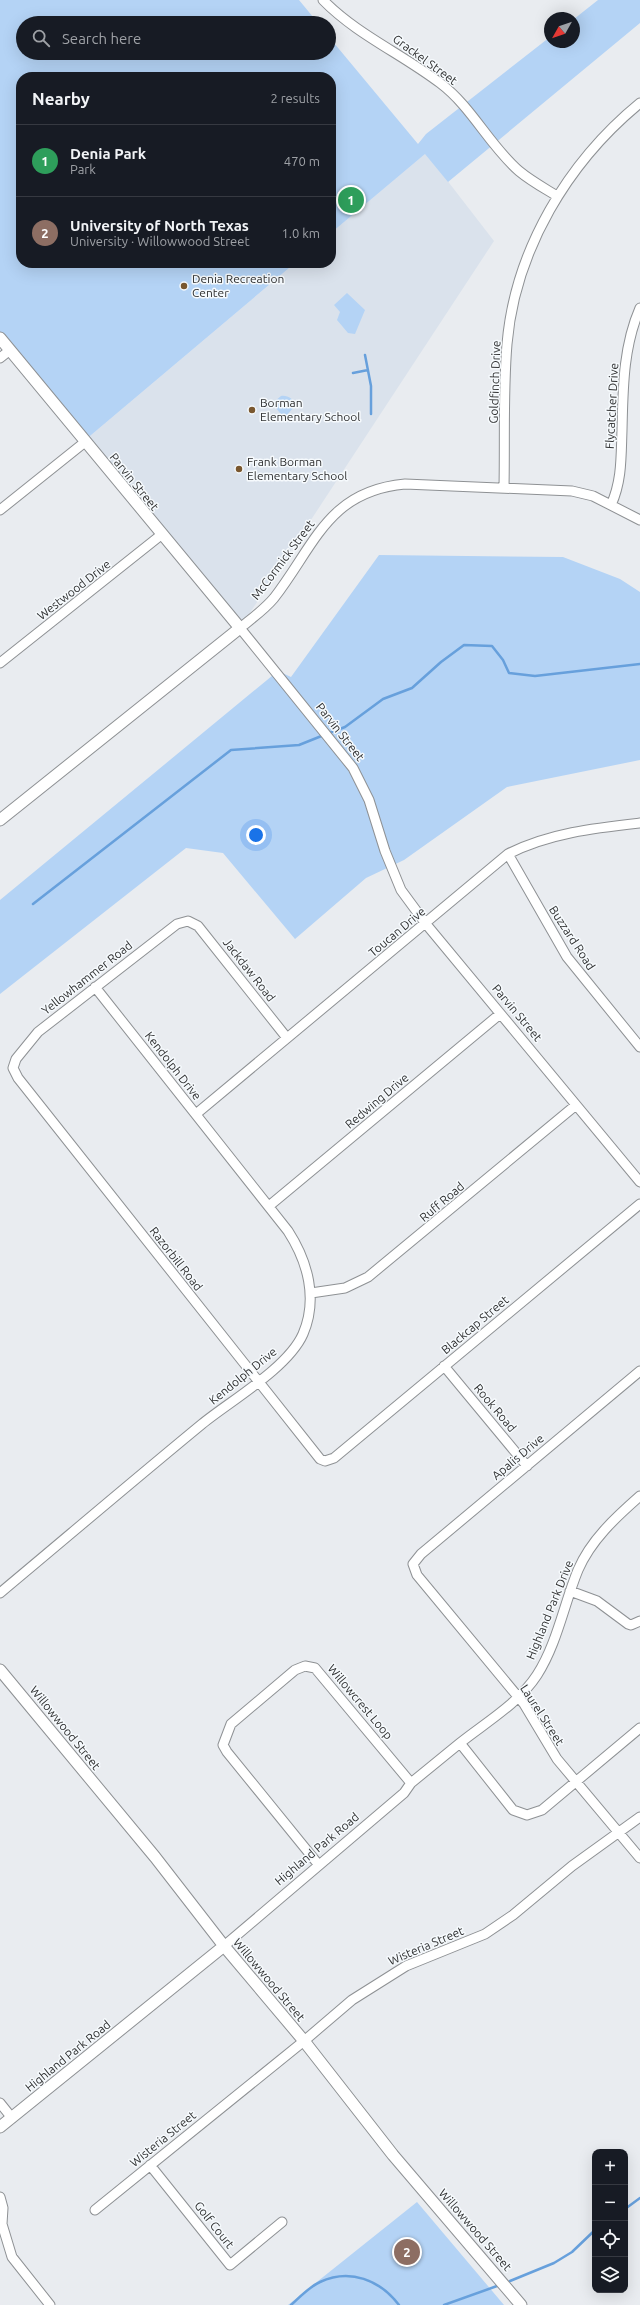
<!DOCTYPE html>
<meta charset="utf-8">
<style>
:root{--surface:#171b24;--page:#20242c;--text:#f1f3f6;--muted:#9ea1a6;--line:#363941;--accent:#bbad9c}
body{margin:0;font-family:Ubuntu,sans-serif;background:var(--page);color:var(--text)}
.controls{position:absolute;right:12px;bottom:12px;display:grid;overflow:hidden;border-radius:8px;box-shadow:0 4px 16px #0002}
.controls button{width:36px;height:36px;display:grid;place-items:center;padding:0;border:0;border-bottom:1px solid var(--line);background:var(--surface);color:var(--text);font:20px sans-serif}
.compass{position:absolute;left:544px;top:12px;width:36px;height:36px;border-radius:50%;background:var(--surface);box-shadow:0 4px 16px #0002;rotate:230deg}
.you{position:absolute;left:256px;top:835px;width:14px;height:14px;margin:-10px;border:3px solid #fff;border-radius:50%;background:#1a73e8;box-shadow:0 0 0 6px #1a73e833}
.badge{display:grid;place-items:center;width:26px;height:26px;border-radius:50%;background:var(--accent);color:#fff;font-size:13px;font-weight:700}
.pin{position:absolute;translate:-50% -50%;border:2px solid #fff;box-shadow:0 1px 4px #0006}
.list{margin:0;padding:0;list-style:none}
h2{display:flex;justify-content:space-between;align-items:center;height:52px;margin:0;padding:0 16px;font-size:17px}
h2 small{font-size:13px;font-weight:400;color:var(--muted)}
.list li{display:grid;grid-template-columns:26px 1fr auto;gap:12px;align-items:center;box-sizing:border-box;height:72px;padding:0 16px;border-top:1px solid var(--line)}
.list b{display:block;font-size:15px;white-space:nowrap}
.list p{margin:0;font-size:13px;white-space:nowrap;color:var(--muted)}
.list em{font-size:13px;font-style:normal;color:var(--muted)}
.icon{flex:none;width:22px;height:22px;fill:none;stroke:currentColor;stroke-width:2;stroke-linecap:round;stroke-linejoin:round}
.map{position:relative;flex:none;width:640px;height:2305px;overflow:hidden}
.search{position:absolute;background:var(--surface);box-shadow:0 4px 16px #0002;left:16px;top:16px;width:320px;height:44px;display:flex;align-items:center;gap:10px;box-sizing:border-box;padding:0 14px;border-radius:22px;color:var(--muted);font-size:15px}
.panel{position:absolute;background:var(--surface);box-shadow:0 4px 16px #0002;left:16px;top:72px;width:320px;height:196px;border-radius:16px}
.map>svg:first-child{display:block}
.built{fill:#dae2ec}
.green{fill:#b4d3f5}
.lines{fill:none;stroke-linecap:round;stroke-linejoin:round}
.stream{stroke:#67a0dc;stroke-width:2.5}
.minor-casing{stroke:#8e9194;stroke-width:11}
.tertiary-casing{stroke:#8e9194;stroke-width:13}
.minor{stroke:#fff;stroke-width:9}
.tertiary{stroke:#fff;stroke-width:11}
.poi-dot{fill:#79572f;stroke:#f6fafd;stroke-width:1.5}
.labels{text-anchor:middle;stroke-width:3;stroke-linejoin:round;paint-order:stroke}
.street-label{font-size:12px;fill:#2f3031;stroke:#f6fafd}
.poi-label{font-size:12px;fill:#2f3031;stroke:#f6fafd;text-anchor:start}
</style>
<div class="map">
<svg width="640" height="2305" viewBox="0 0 640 2305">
<rect width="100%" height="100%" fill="#e9ecf0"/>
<path class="built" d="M426,153L494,241L240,628L84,441L295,263H331V233Z"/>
<path class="green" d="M0,0H299L318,23H23V53H329V37L418,144L426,134L550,37V42H574V19L598,0H640V23L448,182L425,154L331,233V77H21V263H295L84,441L0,338Z
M347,293L365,310L355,334L348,333L337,320L340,312L334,305Z
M281,396C288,395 293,399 296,405L284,418L276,408L275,401Z
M379,555L563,557L620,579L640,592V760L507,787L404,860L366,878L295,939L223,853L186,848L0,994V900L278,671L291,677Z
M417,2202L504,2305H287H288Z"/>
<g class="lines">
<path class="stream" d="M365,355L371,386V414
M353,373L368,370
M329,733L345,727L383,699L412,688L441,662L464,645L492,646L503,660L509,673L535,676L640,664
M33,904L231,750L299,745L324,735
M625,2209L640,2198
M510,2281L554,2263L572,2252L595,2230
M291,2305C300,2297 309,2287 320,2282C350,2268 380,2280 399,2305
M444,2305L497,2286"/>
<g class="minor-casing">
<path id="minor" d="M323,0C356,34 402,54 440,83C472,107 489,145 519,171C531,181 544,188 557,196
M0,358L10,350
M504,487C505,440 503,391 507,344C515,250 568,162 640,103
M611,505C622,481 621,457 622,430C623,389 623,347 640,308
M0,510L85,442
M640,520L593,496L572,491L405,484C328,491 315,545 274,598C264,610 251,619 240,628L353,768L369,800L385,851L401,890L426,924L640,1182
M0,663L161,535
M508,854L567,957L640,1047
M287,1038L198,926L188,921L177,924L38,1032L16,1059L13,1068L18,1078L320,1459L325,1461L334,1458L640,1204
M196,1114L508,854C549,833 595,828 640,823
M269,1206L500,1014
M311,1293L345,1288L368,1277L576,1105
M444,1366L527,1466
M640,1371L421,1554L413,1564L417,1575L524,1704L557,1759L640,1858
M570,1591L597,1601L628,1624L631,1625L640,1621
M0,1593C67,1537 134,1480 202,1424C230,1401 288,1368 303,1334C318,1299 308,1262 288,1231L95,987
M460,1743C485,1723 519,1703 537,1675C557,1644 564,1604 578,1570C591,1540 615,1518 640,1496
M318,1864L227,1752L223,1745L231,1724L295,1670L305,1666L315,1668L411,1783
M224,1946L404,1793L411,1783L460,1743L513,1810L527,1815L542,1810L640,1728
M0,2103L12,2118
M150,2165L230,2265L282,2222
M0,2197L3,2208L2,2224L12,2257L50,2305
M95,2210L304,2041L352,2000L406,1966L485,1934L513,1915L572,1866L640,1817"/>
</g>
<g class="tertiary-casing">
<path id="tertiary" d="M0,338L240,628L0,820
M0,1670L155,1857L224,1946L304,2041L393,2155L521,2305
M0,2127L224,1946"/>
</g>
<use href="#minor" class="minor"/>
<use href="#tertiary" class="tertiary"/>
</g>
<g class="poi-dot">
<circle cx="184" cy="286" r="4"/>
<circle cx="252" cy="410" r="4"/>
<circle cx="239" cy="469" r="4"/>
</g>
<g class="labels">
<g class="street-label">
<text transform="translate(425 60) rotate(36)" y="4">Grackel Street</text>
<text transform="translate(495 382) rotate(-88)" y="4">Goldfinch Drive</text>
<text transform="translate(612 406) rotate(-87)" y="4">Flycatcher Drive</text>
<text transform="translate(134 482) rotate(51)" y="4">Parvin Street</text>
<text transform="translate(283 560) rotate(-53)" y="4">McCormick Street</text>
<text transform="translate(74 590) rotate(-38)" y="4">Westwood Drive</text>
<text transform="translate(340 732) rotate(52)" y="4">Parvin Street</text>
<text transform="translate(397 932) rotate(-40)" y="4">Toucan Drive</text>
<text transform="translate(572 938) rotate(57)" y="4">Buzzard Road</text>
<text transform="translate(249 970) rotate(52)" y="4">Jackdaw Road</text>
<text transform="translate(87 978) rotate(-38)" y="4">Yellowhammer Road</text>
<text transform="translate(517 1013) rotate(50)" y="4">Parvin Street</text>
<text transform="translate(173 1066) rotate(52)" y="4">Kendolph Drive</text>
<text transform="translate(377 1101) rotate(-40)" y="4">Redwing Drive</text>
<text transform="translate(442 1202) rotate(-40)" y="4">Ruff Road</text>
<text transform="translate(176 1259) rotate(52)" y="4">Razorbill Road</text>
<text transform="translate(475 1325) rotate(-40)" y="4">Blackcap Street</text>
<text transform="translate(243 1376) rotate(-39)" y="4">Kendolph Drive</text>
<text transform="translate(495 1408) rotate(50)" y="4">Rook Road</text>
<text transform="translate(518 1457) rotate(-40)" y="4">Apalis Drive</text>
<text transform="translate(550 1610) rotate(-68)" y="4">Highland Park Drive</text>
<text transform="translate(360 1702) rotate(50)" y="4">Willowcrest Loop</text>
<text transform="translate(542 1715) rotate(57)" y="4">Laurel Street</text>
<text transform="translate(65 1728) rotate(51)" y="4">Willowwood Street</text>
<text transform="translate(317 1849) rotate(-40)" y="4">Highland Park Road</text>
<text transform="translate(426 1946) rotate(-23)" y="4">Wisteria Street</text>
<text transform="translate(269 1980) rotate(50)" y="4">Willowwood Street</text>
<text transform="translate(68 2056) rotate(-39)" y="4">Highland Park Road</text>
<text transform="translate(163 2139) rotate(-39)" y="4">Wisteria Street</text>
<text transform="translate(214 2225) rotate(52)" y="4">Golf Court</text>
<text transform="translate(475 2230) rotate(49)" y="4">Willowwood Street</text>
</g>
<g class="poi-label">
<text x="192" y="283">Denia Recreation<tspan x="192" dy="14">Center</tspan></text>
<text x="260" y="407">Borman<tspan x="260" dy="14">Elementary School</tspan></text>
<text x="247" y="466">Frank Borman<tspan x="247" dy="14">Elementary School</tspan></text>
</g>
</g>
</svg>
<div class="controls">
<button>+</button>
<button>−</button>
<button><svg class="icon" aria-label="locate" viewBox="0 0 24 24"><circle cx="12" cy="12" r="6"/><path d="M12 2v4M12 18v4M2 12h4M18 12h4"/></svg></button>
<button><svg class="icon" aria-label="layers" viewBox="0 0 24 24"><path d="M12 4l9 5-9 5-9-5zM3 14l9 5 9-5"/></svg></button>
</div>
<svg class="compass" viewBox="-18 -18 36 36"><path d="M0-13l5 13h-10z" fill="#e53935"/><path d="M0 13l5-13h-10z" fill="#9ea1a6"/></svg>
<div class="you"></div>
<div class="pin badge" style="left:351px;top:200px;background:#2e9e5b">1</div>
<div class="pin badge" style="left:407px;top:2252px;background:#8d6e63">2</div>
<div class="search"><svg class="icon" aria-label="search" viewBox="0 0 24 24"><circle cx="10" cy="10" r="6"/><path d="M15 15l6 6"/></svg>Search here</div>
<section class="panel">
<h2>Nearby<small>2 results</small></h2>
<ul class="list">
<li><span class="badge" style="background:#2e9e5b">1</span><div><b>Denia Park</b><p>Park</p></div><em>470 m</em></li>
<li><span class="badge" style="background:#8d6e63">2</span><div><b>University of North Texas</b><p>University · Willowwood Street</p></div><em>1.0 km</em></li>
</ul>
</section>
</div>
